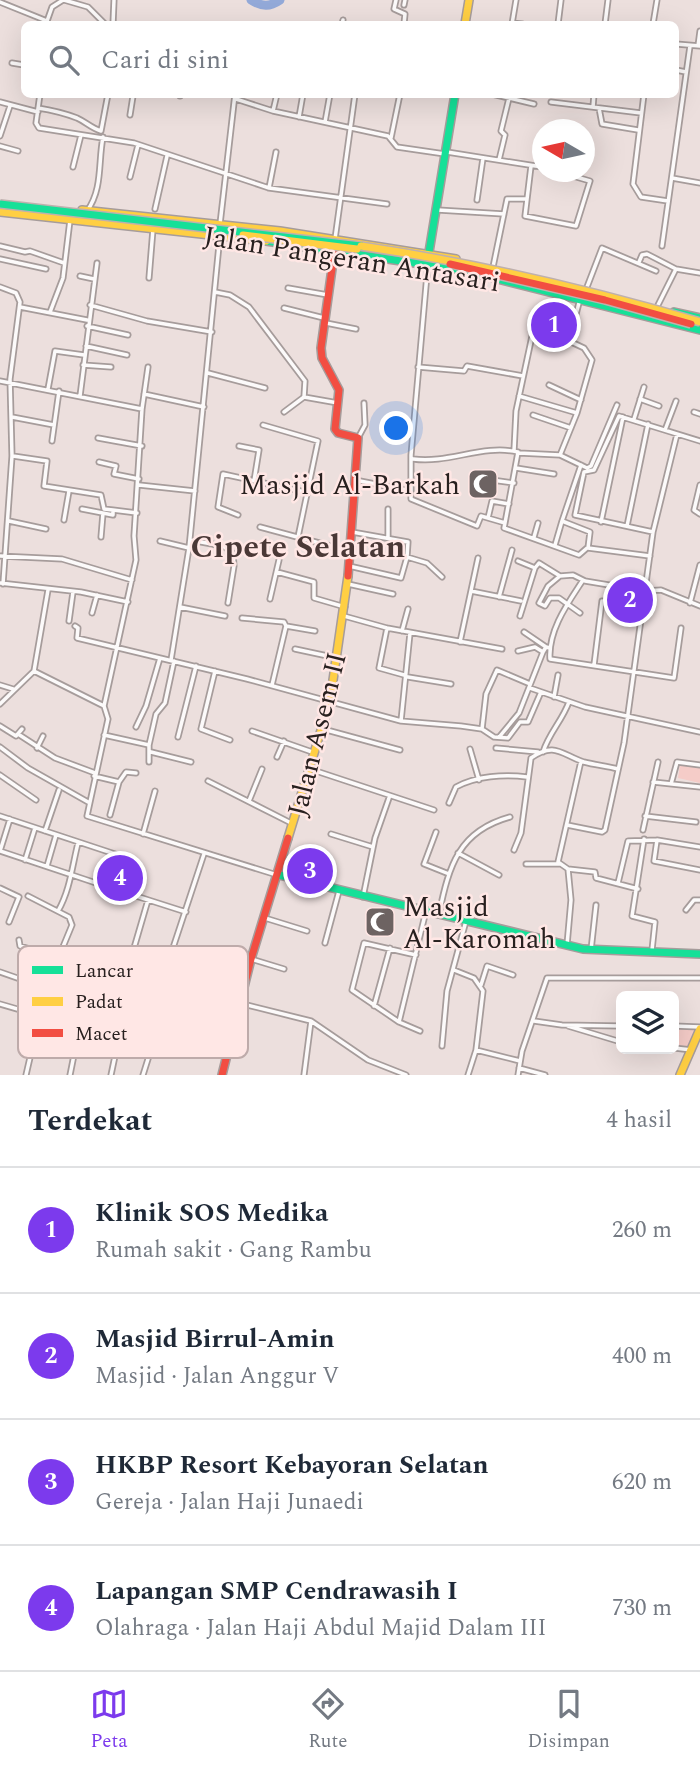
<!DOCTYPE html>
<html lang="id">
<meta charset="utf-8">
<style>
:root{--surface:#fff;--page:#f6f6f7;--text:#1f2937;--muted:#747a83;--line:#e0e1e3;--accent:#7c3aed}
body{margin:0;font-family:Spectral,serif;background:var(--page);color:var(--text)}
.controls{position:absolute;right:21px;bottom:21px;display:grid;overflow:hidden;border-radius:10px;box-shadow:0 7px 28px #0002}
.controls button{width:63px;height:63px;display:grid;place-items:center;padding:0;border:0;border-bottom:2px solid var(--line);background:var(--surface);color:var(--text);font:35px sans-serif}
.compass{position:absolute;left:532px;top:119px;width:63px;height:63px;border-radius:50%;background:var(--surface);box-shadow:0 7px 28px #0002;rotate:279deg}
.you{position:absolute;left:397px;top:429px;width:24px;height:24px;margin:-18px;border:5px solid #fff;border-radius:50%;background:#1a73e8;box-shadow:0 0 0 10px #1a73e833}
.badge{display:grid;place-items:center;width:46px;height:46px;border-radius:50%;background:var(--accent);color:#fff;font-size:23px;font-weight:700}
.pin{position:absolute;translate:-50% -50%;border:4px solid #fff;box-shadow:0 2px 7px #0006}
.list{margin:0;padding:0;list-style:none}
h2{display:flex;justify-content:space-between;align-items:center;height:91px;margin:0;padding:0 28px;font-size:30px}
h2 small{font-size:23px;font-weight:400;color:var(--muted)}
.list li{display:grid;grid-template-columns:46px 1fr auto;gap:21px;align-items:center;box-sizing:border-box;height:126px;padding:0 28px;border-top:2px solid var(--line)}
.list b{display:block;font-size:26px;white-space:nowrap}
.list p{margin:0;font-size:23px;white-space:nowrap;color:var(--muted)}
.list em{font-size:23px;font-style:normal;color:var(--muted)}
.icon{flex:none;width:38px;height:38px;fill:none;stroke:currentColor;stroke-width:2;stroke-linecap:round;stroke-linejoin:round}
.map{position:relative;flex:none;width:700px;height:1075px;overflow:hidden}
.search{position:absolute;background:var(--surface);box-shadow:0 7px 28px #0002;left:21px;right:21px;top:21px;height:77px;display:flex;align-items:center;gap:18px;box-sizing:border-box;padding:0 24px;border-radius:10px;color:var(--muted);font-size:26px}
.sheet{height:595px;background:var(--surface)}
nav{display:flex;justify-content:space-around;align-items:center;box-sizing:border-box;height:98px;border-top:2px solid var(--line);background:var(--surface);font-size:19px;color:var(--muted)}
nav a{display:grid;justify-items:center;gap:4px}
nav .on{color:var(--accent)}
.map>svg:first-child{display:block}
.green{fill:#f5ccc8}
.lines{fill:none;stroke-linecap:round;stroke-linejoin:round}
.river{stroke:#93a9d8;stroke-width:9}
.street-casing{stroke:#a69c9b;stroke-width:7}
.fast-casing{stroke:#a69c9b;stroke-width:10}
.slow-casing{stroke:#a69c9b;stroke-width:10}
.jam-casing{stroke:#a69c9b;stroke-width:10}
.street{stroke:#fcfafa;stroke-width:3.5}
.fast{stroke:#16e098;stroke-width:7}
.slow{stroke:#ffcf43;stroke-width:7}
.jam{stroke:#f24e42;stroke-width:7}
.fast-bridge-casing{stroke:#bfb0ae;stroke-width:10;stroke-linecap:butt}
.slow-bridge-casing{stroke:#bfb0ae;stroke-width:10;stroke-linecap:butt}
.jam-bridge-casing{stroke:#bfb0ae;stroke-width:10;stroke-linecap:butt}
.fast-bridge{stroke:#16e098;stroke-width:7}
.slow-bridge{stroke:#ffcf43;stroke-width:7}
.jam-bridge{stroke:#f24e42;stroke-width:7}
.labels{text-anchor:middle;stroke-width:5;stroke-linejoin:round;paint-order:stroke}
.street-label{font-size:28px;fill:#28201f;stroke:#ffe7e5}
.poi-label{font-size:28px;fill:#28201f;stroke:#ffe7e5;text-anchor:end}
.quarter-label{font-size:32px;font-weight:bold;fill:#4a3836;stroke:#ffe7e5}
.key{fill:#ffe7e5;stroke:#beabaa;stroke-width:2}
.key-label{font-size:19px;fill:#28201f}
</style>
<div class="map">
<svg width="700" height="1075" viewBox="0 0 700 1075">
<rect width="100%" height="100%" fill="#ecdfdd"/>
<path class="green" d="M680,764L700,767V783L678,778Z
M674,1027H699L692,1048L674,1046Z"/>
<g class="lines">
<path class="river" d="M251,0C262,7 270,7 280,0"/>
<g class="street-casing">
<path id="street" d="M64,0L88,7L105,24
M396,0L394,9L405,14L404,24
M0,2L47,21
M404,5L405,0
M512,23L522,24
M46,24L52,7L63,0
M113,24L114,0
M342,24L343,20
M512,24L516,0
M558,24L561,0
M605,24L608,0
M653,24L657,0
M676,44L700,46
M698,46L700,31
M12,63L24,65
M676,70L686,72
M40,94L36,123L39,128L134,143L269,188L387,204
M130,94L133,96L130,115
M492,94L534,104
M644,94L633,184L641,197L668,201
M180,96V94
M236,99L273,111L388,136L397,147L445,154
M0,102L38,112
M551,102L641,113
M593,107L594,94
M38,108C51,110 64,113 77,118C86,122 91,128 101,131
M599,108L602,124L638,130
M273,111L277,94
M299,117L303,94
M325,122L330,94
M101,131L108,94
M0,136L10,106
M391,138L400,94
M0,146L18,151
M447,152L542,167
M499,160L505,135L501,131L510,94
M531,166L525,216L576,226L590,181L559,172
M73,167L81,135
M130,177L138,145
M672,178L700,183
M269,188L276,152
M477,200L483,158
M155,209L167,156
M438,210L504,214
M87,211C103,189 98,162 103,137
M220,224L235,94
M335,239L355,94
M0,246L25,252L30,251L64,263
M662,246L690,46
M0,259L46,269
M639,262L642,255L647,254L676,269L700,273
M428,263L411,455V499L477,526L481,516L505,523
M493,267L507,199H527
M80,276L94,279
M149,278L153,229
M0,287L16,293L20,302L10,379L12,456L3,584
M587,287L602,248L656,271
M288,288L328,295
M215,292L230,295L249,307L305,381L304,397L284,412
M90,305L147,321L212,332
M20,307L87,320
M657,307L676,269
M284,308L324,318
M50,312L63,278L70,220
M326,323L356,329
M87,326L128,335
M569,341L584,348L592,360L577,413L560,455L587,468L591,466L617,405
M86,346L127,355
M83,365L111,367
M418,367L464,371L467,366L523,376
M208,373L265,388
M0,381L142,409
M549,385L581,400
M48,389L55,351L84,355
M144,394L204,407
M80,396L97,263
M519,396L577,413
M304,397L338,403
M640,399L659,406
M694,412L700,414
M533,415L571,428
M12,417L54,425
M634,419L644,387
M263,425L318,441L298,537
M665,430L676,401
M98,438L142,446
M358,438L365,425L364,403
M52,441L59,391
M239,446L259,450L254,481
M514,451L516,411L532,336L569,341L580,299
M519,453L560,455
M13,456L47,461L44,486L101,495L104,509L113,510
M413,459C449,464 482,444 518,452L505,523
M99,462L116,466L114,474L139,479
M581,465L562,521L590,532L588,548L650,556
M516,468L554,474
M355,480L411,491
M492,480L514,483
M139,485L195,491
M700,485L694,510L700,514
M82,509L113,515V510L137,513
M388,509V538
M238,515L218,507L223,474L305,492
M488,518L492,501L509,504
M64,520L69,491
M9,521L46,529
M601,522L623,417
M505,523L504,528L579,555L587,548
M627,526L648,424
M260,527L349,551
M653,532L575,515L584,472L594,470L619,416L700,441
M101,537L103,513
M534,537L538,523
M190,540L223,546L233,553L234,566L228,603
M160,541L189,548
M555,545L562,521
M0,556L62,559L132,580
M407,557L427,563L442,577
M518,561L535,568
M349,566L401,578L407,557L408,542L352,532
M277,572L314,582V598L345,607
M560,576L548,586L539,603L545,606L550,598H559L580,613
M583,580C568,603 548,630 550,659L674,678L681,628
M0,583L81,592L128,602
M348,584L393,594
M471,591L521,601
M499,597L512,550
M270,599L279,560
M690,603L700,565
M180,607L225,616
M92,613L97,595
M344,616L387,628L502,649
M520,616L535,568L539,563L560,576L573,575L585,581L645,591L661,590L700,606
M242,618L284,622L286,626L315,631
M69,621L73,592
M75,626L78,628L77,638L247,679L401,721L461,726L482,729L494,737L508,738L520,722H528L541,692
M387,628L379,668L404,675
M402,631L408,609
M524,632L546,647
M460,642L478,558
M295,649L337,658
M518,651L535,647L543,652
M171,660L189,548L220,235
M594,665L602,601
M34,671L48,590
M34,671L104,706
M215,671L201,729L230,740
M408,677L451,684
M0,685L13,689
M272,685L286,626
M530,688L585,707L700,732
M554,697L558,675
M0,704L34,671
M104,706L136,560L134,536L142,409L148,367
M104,706L108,719L87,816L277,875
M401,721L410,633
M0,726L16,736L22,729
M136,727L146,706L160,658
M323,729L400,750
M482,729L486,694L497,670L530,684
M252,731L315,753
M18,734L55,758L95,773
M104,735L149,745V762
M500,736L519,713L543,652L546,647L550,648
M178,737L196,666
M149,745L156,714L165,703L174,661
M0,747L28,768L88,802
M37,748L43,736
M496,748L538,752
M470,749L479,780
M151,752L191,762
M543,752C549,733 562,721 569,702
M277,757L284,741
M581,761L558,862L568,869L595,872L596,878L638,889
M310,769L434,810
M0,775L36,800
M94,776L119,782L110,815
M208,781L293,824
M119,782L126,772L136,773
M653,782L700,787
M671,784L677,762L700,765
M249,801L262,769
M449,803L456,787C476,776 504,774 527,777
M0,816L115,854L119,859L111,888L0,851
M645,816L696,822
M567,825L602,832L605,830L624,743L653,532L677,434
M643,830L658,762
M45,831L59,790
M436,832L424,864L449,874
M143,834L155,791
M331,834L373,847
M644,839L632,916L655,922L652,950
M657,840L654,861L700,870
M514,850L521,833L531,758C555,741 562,755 584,762C595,765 607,766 618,769
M0,851L10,819
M458,853L499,875
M25,860L35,828
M526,864H559
M47,866L56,835
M618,883L628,841L657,840L700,847
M0,888L19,897L9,922
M111,888L186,912
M363,897L375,838L389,798
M148,900L134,948L138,956L239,1003L311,1021L368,1060L406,1075
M686,910L694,900H700
M58,911C70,890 72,867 78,843
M439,914C449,865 459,831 510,817
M265,918L307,931
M19,940L20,946L57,957
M325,943L339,891
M567,945L571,900L568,869
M61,949L118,984L140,993
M591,950L596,905
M416,955L364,943L352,990L399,1022L420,1031
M251,959L284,969
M136,962L237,1007
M166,969L204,854
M454,970L474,978L483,991L476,1050L468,1075
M0,972L46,988
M481,985L487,966L513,975
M113,993L118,984
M0,1004L38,1015
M42,1004L79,1015
M374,1006L390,948
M99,1021L107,1004L157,1028
M534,1021L562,1025L621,1026
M150,1022L227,1048
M399,1022L426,911
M36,1025L63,1030
M568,1026L621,1042
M674,1026L700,1027
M81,1030L85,1016L154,1039
M442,1046L447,991L466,921
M674,1048L692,1050
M476,1050L520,1061
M519,1068L545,1075
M26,1075L46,988L72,925L69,917L28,896
M70,1075L77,1040
M111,1075L115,1056
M143,1075L158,1027
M304,1075L311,1021
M518,1075L522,1051L547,978H700"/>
</g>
<g class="fast-casing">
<path id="fast" d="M266,241L462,270L700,330
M429,252L455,94
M674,312L700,318
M279,875L583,949L700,954"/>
</g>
<g class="slow-casing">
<path id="slow" d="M465,24L469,0
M82,210L280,231L456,259
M0,212L266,241
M288,838L330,701L348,576
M680,1075L700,1029"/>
</g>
<g class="jam-casing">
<path id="jam" d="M335,247L321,348L322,358L339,390L335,429L338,433L358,438L348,576
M222,1075L251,959L288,838"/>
</g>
<use href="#street" class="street"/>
<use href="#fast" class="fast"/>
<use href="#slow" class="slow"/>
<use href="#jam" class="jam"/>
<g class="fast-bridge-casing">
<path id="fast-bridge" d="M0,204L361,246"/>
</g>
<g class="slow-bridge-casing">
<path id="slow-bridge" d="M243,235L357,249
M361,246C476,263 588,289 700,322"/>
</g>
<g class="jam-bridge-casing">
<path id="jam-bridge" d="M450,264L605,300L691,324"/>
</g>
<use href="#fast-bridge" class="fast-bridge"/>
<use href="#slow-bridge" class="slow-bridge"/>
<use href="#jam-bridge" class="jam-bridge"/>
</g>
<defs>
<g id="mosque-square" transform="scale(1.575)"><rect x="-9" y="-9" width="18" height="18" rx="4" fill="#6d6362" stroke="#ffe7e5"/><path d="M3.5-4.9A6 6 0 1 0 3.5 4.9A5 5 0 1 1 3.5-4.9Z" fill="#fff"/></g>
</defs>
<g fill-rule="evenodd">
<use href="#mosque-square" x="483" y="484"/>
<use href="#mosque-square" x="380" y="922"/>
</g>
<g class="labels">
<g class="street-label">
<text transform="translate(352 258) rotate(9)" y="10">Jalan Pangeran Antasari</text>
<text transform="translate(316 734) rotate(-76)" y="10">Jalan Asem II</text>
</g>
<g class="poi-label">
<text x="460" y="494">Masjid Al-Barkah</text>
<text x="403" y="916" text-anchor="start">Masjid<tspan x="403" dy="32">Al-Karomah</tspan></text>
</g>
<g class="quarter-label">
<text x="298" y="557">Cipete Selatan</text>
</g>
</g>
<rect x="18" y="946" width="230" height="112" rx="10" class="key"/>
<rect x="32" y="966" width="31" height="8" fill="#16e098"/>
<rect x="32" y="997" width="31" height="9" fill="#ffcf43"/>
<rect x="32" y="1029" width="31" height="8" fill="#f24e42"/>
<g class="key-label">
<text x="75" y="977">Lancar</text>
<text x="75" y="1008">Padat</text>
<text x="75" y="1040">Macet</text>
</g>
</svg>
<div class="controls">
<button><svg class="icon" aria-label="layers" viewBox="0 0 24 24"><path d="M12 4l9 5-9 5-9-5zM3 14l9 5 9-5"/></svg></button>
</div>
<svg class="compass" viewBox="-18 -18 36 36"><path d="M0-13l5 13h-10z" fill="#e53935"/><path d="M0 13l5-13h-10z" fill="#747a83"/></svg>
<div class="you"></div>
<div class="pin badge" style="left:554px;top:325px">1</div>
<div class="pin badge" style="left:630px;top:600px">2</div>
<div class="pin badge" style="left:310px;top:871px">3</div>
<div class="pin badge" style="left:120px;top:878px">4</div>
<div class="search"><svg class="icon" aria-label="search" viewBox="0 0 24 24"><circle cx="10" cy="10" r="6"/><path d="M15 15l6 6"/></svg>Cari di sini</div>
</div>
<section class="sheet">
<h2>Terdekat<small>4 hasil</small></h2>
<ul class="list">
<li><span class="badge">1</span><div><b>Klinik SOS Medika</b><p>Rumah sakit · Gang Rambu</p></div><em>260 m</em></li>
<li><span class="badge">2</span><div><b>Masjid Birrul-Amin</b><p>Masjid · Jalan Anggur V</p></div><em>400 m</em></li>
<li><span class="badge">3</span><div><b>HKBP Resort Kebayoran Selatan</b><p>Gereja · Jalan Haji Junaedi</p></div><em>620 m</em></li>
<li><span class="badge">4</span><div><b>Lapangan SMP Cendrawasih I</b><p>Olahraga · Jalan Haji Abdul Majid Dalam III</p></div><em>730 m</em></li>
</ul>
</section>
<nav>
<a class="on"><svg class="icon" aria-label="map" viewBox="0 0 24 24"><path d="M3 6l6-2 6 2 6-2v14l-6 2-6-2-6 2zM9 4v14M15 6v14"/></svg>Peta</a>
<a><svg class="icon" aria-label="directions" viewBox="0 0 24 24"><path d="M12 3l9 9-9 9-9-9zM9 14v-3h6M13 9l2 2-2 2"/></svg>Rute</a>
<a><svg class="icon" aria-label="saved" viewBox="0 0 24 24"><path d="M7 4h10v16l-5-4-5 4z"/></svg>Disimpan</a>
</nav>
